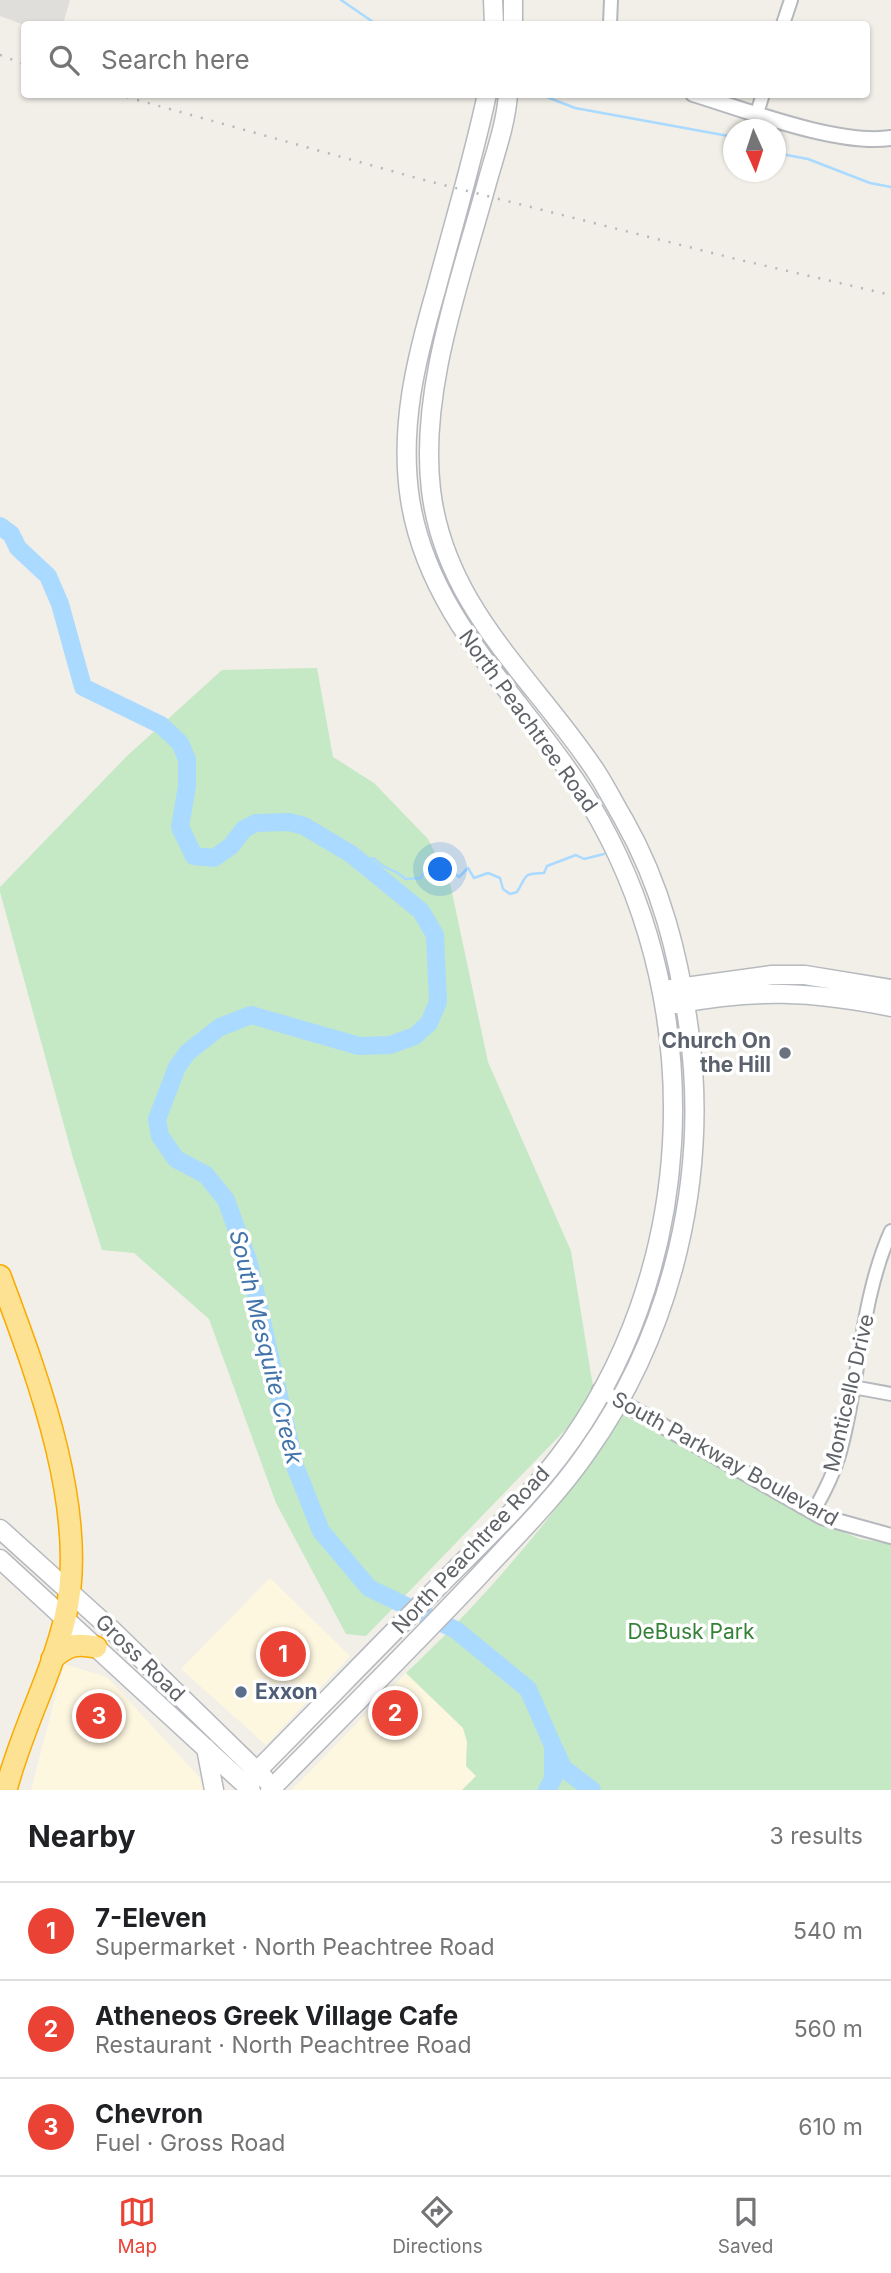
<!DOCTYPE html>
<meta charset="utf-8">
<style>
:root{--surface:#fff;--page:#f6f6f6;--text:#202124;--muted:#757577;--line:#e0e0e0;--accent:#ea4335}
body{margin:0;font-family:Inter,sans-serif;background:var(--page);color:var(--text)}
.compass{position:absolute;left:723px;top:119px;width:63px;height:63px;border-radius:50%;background:var(--surface);box-shadow:0 2px 5px #0004;rotate:177deg}
.you{position:absolute;left:441px;top:870px;width:24px;height:24px;margin:-18px;border:5px solid #fff;border-radius:50%;background:#1a73e8;box-shadow:0 0 0 10px #1a73e833}
.badge{display:grid;place-items:center;width:46px;height:46px;border-radius:50%;background:var(--accent);color:#fff;font-size:23px;font-weight:700}
.pin{position:absolute;translate:-50% -50%;border:4px solid #fff;box-shadow:0 2px 7px #0006}
.list{margin:0;padding:0;list-style:none}
h2{display:flex;justify-content:space-between;align-items:center;height:91px;margin:0;padding:0 28px;font-size:30px}
h2 small{font-size:23px;font-weight:400;color:var(--muted)}
.list li{display:grid;grid-template-columns:46px 1fr auto;gap:21px;align-items:center;box-sizing:border-box;height:98px;padding:0 28px;border-top:2px solid var(--line)}
.list b{display:block;font-size:26px;white-space:nowrap}
.list p{margin:0;font-size:23px;white-space:nowrap;color:var(--muted)}
.list em{font-size:23px;font-style:normal;color:var(--muted)}
.icon{flex:none;width:38px;height:38px;fill:none;stroke:currentColor;stroke-width:2;stroke-linecap:round;stroke-linejoin:round}
.map{position:relative;flex:none;width:891px;height:1790px;overflow:hidden}
.search{position:absolute;background:var(--surface);box-shadow:0 2px 5px #0004;left:21px;right:21px;top:21px;height:77px;display:flex;align-items:center;gap:18px;box-sizing:border-box;padding:0 24px;border-radius:7px;color:var(--muted);font-size:26px}
.sheet{height:385px;background:var(--surface)}
nav{display:flex;justify-content:space-around;align-items:center;box-sizing:border-box;height:98px;border-top:2px solid var(--line);background:var(--surface);font-size:19px;color:var(--muted)}
nav a{display:grid;justify-items:center;gap:4px}
nav .on{color:var(--accent)}
.map>svg:first-child{display:block}
.commercial{fill:#fef7e0}
.industrial{fill:#e0deda}
.green{fill:#c5e8c5}
.lines{fill:none;stroke-linecap:round;stroke-linejoin:round}
.stream{stroke:#aadaff;stroke-width:2.5}
.river{stroke:#aadaff;stroke-width:18}
.minor-casing{stroke:#b5b8bc;stroke-width:16}
.tertiary-casing{stroke:#b5b8bc;stroke-width:18}
.secondary-casing{stroke:#b6babf;stroke-width:21}
.motorway-casing{stroke:#f9ab00;stroke-width:24}
.minor{stroke:#fff;stroke-width:12}
.tertiary{stroke:#fff;stroke-width:14}
.secondary{stroke:#fff;stroke-width:18}
.motorway{stroke:#fde293;stroke-width:21}
.rail{stroke:#b6b7b8;stroke-width:2.5;stroke-dasharray:2 9;stroke-linecap:butt}
.worship-dot{fill:#6b7280;stroke:#fff;stroke-width:2.5}
.service-dot{fill:#5c6f8a;stroke:#fff;stroke-width:2.5}
.labels{text-anchor:middle;stroke-width:7;stroke-linejoin:round;paint-order:stroke}
.street-label{font-size:21px;fill:#5f6368;stroke:#fff}
.worship-label{font-size:21px;font-weight:bold;fill:#5b616d;stroke:#fff;text-anchor:end}
.park-label{font-size:21px;fill:#348238;stroke:#fff}
.service-label{font-size:21px;font-weight:bold;fill:#4e5e75;stroke:#fff;text-anchor:start}
.water-label{font-size:23px;font-style:italic;fill:#4174aa;stroke:#fff}
</style>
<div class="map">
<svg width="891" height="1790" viewBox="0 0 891 1790">
<rect width="100%" height="100%" fill="#f1efe8"/>
<path class="commercial" d="M270,1578L350,1656L266,1745L181,1669Z
M64,1664L107,1677L200,1778L204,1790H31Z
M406,1673L463,1728L467,1741L466,1766L476,1776L462,1790H292Z"/>
<path class="industrial" d="M0,0H70L63,24L24,25L0,16Z"/>
<path class="green" d="M317,668L333,757L374,783L428,839L450,883L488,1062L571,1251L595,1399L366,1636L346,1634L276,1503L209,1319L134,1253L102,1250L73,1158L0,892V887L127,756L222,670Z
M623,1415L829,1526L860,1539L891,1544V1790H462L476,1776L466,1766L467,1742L463,1728L406,1673C485,1599 564,1506 623,1415Z"/>
<g class="lines">
<path class="stream" d="M341,0L376,24
M539,94L575,108L734,137
M776,153L808,159L870,183L891,187
M355,857L375,859C384,871 396,868 405,879L421,878L423,873L438,866L447,868L459,877L468,868L474,878L488,873L500,878L503,889L510,894L517,892C528,874 522,874 544,873L547,866L576,855L584,859L604,854"/>
<path class="river" d="M0,526L11,534L18,548L48,576L60,604L83,687L161,725L180,743L187,759V786L180,827L194,856L214,858L231,846L244,829L256,823L289,822L304,826L351,854L421,911L435,935L438,1002L429,1023L415,1036L390,1045L359,1046L251,1015L220,1027L188,1052L177,1067L157,1119L160,1136L176,1159L206,1175L226,1200L248,1260L295,1466L321,1531L369,1588L456,1630L528,1689L553,1746V1779L547,1790
M555,1750L563,1768L592,1790"/>
<g class="minor-casing">
<path id="minor" d="M610,24L611,0
M783,24L791,0
M757,113L763,94
M853,1387L891,1394
M813,1512C824,1493 834,1474 840,1452C860,1380 860,1300 891,1231"/>
</g>
<g class="tertiary-casing">
<path id="tertiary" d="M693,94C746,110 839,146 891,138
M600,1390L822,1517L891,1536"/>
</g>
<g class="secondary-casing">
<path id="secondary" d="M493,0L494,24
M513,0V24
M671,989L772,975H805L891,989
M676,1004C757,989 810,991 891,1007
M0,1529L113,1631L265,1779
M0,1559L251,1790
M206,1748L214,1790
M244,1784C306,1722 366,1659 427,1598C472,1552 520,1508 559,1457C697,1276 709,1016 599,819C538,709 430,629 410,499C399,427 416,359 436,290C453,226 473,160 487,94
M270,1790C340,1719 411,1648 479,1576C516,1536 556,1497 587,1452C673,1331 709,1176 689,1030C679,956 661,885 624,820C614,803 605,785 595,770C533,677 445,608 431,490C419,389 462,276 488,179C496,151 506,123 508,94"/>
</g>
<g class="motorway-casing">
<path id="motorway" d="M0,1276C37,1375 90,1513 65,1618C51,1677 21,1731 6,1790
M52,1659C68,1645 75,1643 96,1647"/>
</g>
<use href="#minor" class="minor"/>
<use href="#tertiary" class="tertiary"/>
<use href="#secondary" class="secondary"/>
<use href="#motorway" class="motorway"/>
<path class="rail" d="M0,55L24,64
M116,94L424,180L736,259L891,295"/>
</g>
<circle class="worship-dot" cx="785" cy="1053" r="7"/>
<circle class="service-dot" cx="241" cy="1692" r="7"/>
<g class="labels">
<g class="street-label">
<text transform="translate(528 721) rotate(54)" y="7">North Peachtree Road</text>
<text transform="translate(849 1393) rotate(-77)" y="7">Monticello Drive</text>
<text transform="translate(725 1459) rotate(29)" y="7">South Parkway Boulevard</text>
<text transform="translate(471 1550) rotate(-47)" y="7">North Peachtree Road</text>
<text transform="translate(140 1658) rotate(44)" y="7">Gross Road</text>
</g>
<g class="worship-label">
<text x="771" y="1048">Church On<tspan x="771" dy="24">the Hill</tspan></text>
</g>
<g class="park-label">
<text x="691" y="1639">DeBusk Park</text>
</g>
<g class="service-label">
<text x="255" y="1699">Exxon</text>
</g>
<g class="water-label">
<text transform="translate(266 1347) rotate(76)" y="8">South Mesquite Creek</text>
</g>
</g>
</svg>
<svg class="compass" viewBox="-18 -18 36 36"><path d="M0-13l5 13h-10z" fill="#e53935"/><path d="M0 13l5-13h-10z" fill="#757577"/></svg>
<div class="you"></div>
<div class="pin badge" style="left:283px;top:1654px">1</div>
<div class="pin badge" style="left:395px;top:1713px">2</div>
<div class="pin badge" style="left:99px;top:1716px">3</div>
<div class="search"><svg class="icon" aria-label="search" viewBox="0 0 24 24"><circle cx="10" cy="10" r="6"/><path d="M15 15l6 6"/></svg>Search here</div>
</div>
<section class="sheet">
<h2>Nearby<small>3 results</small></h2>
<ul class="list">
<li><span class="badge">1</span><div><b>7-Eleven</b><p>Supermarket · North Peachtree Road</p></div><em>540 m</em></li>
<li><span class="badge">2</span><div><b>Atheneos Greek Village Cafe</b><p>Restaurant · North Peachtree Road</p></div><em>560 m</em></li>
<li><span class="badge">3</span><div><b>Chevron</b><p>Fuel · Gross Road</p></div><em>610 m</em></li>
</ul>
</section>
<nav>
<a class="on"><svg class="icon" aria-label="map" viewBox="0 0 24 24"><path d="M3 6l6-2 6 2 6-2v14l-6 2-6-2-6 2zM9 4v14M15 6v14"/></svg>Map</a>
<a><svg class="icon" aria-label="directions" viewBox="0 0 24 24"><path d="M12 3l9 9-9 9-9-9zM9 14v-3h6M13 9l2 2-2 2"/></svg>Directions</a>
<a><svg class="icon" aria-label="saved" viewBox="0 0 24 24"><path d="M7 4h10v16l-5-4-5 4z"/></svg>Saved</a>
</nav>
